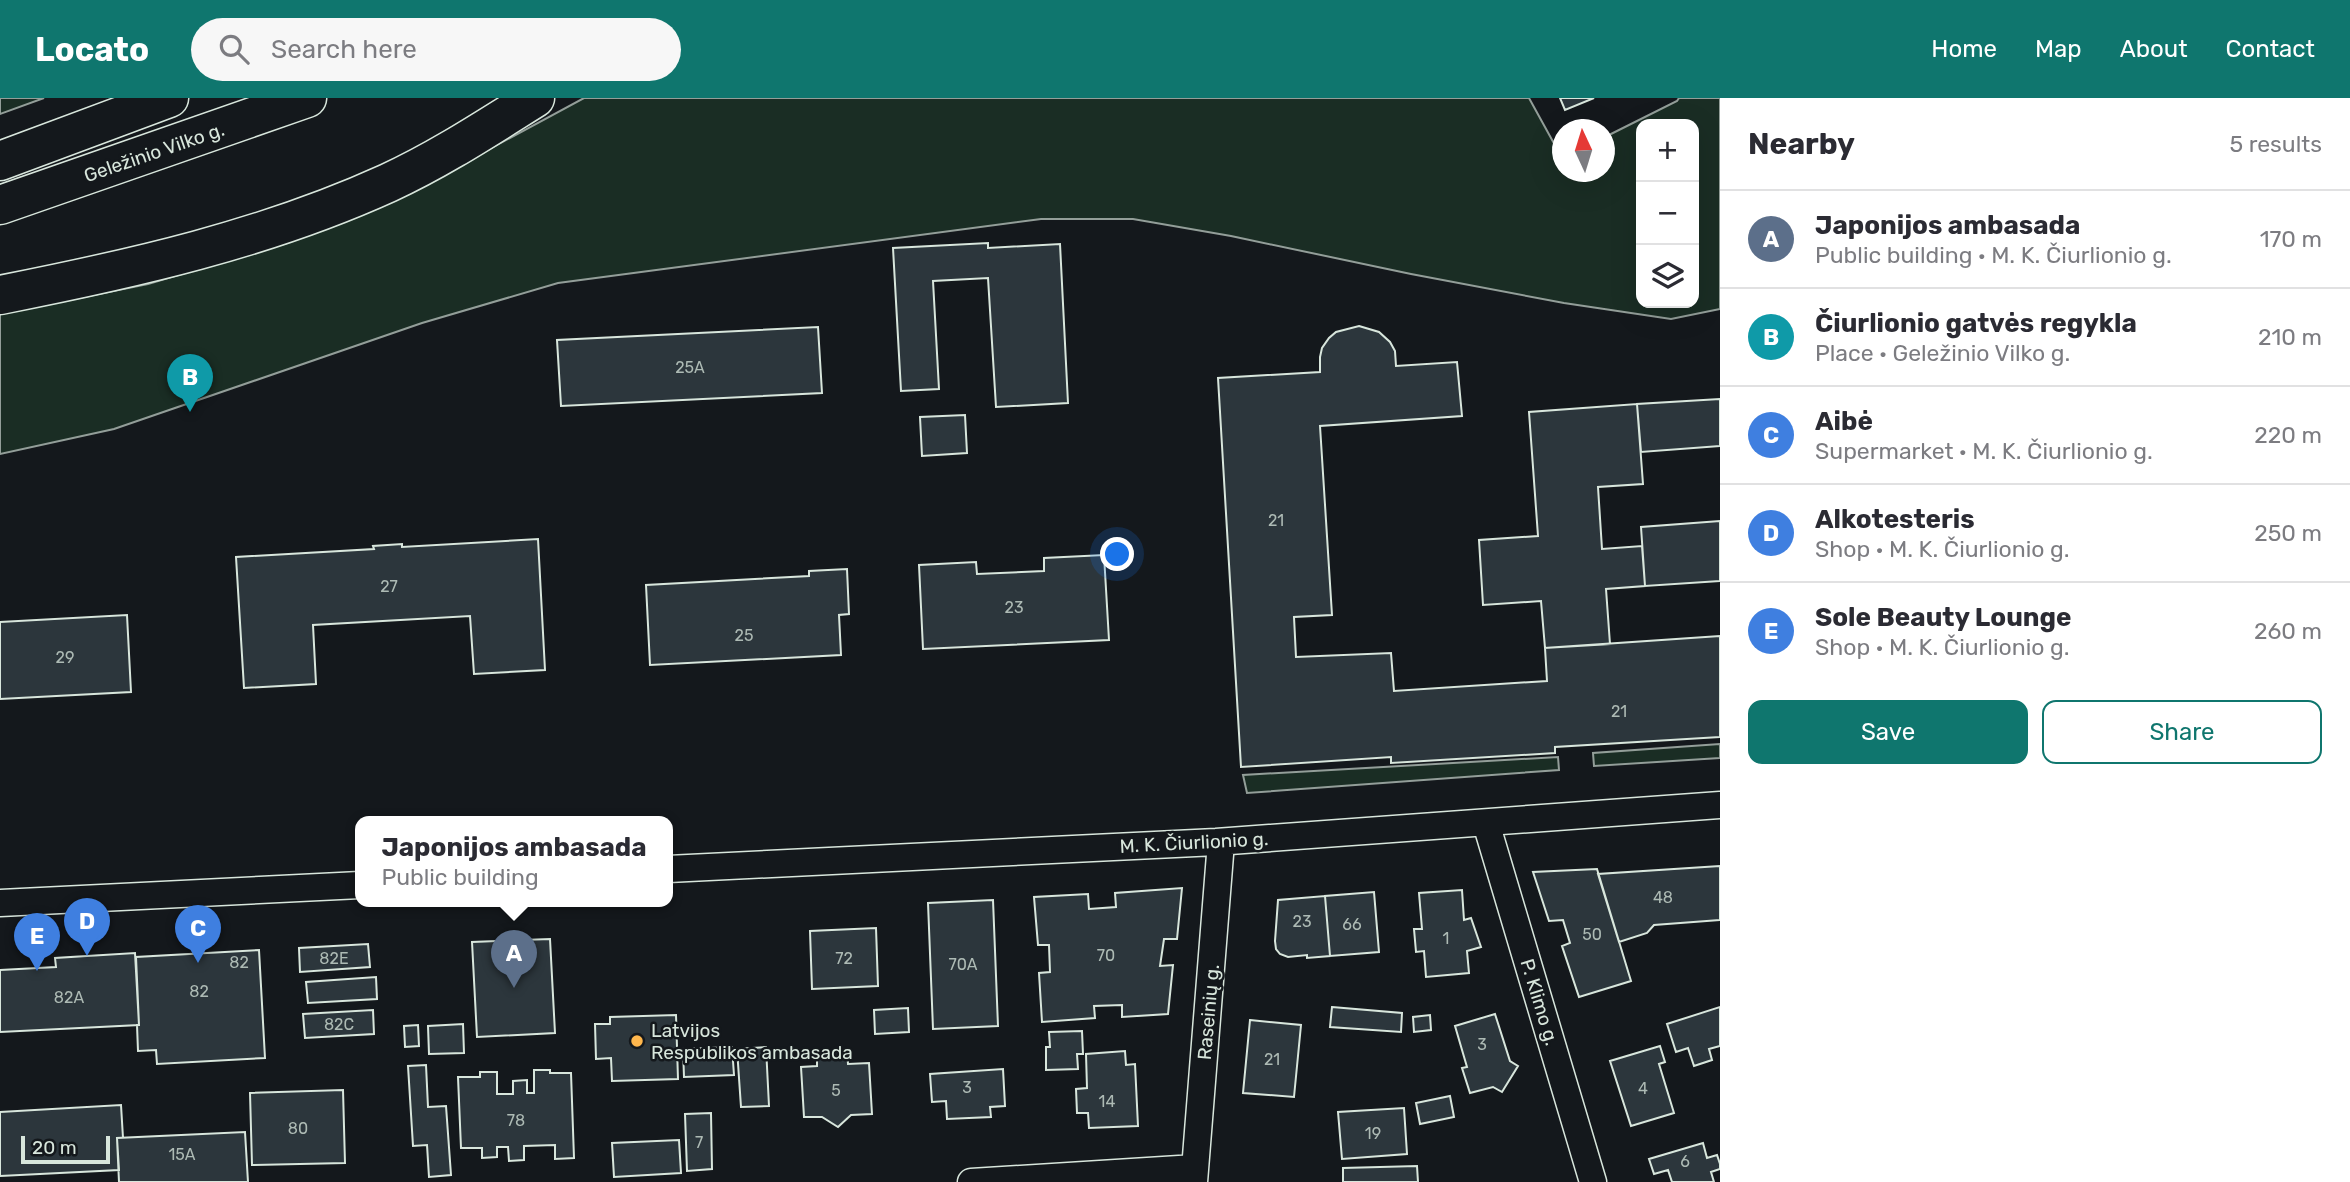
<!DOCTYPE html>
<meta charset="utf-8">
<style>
:root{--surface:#fff;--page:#f7f7f7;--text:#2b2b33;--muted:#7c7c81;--line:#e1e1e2;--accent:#0f766e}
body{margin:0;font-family:Rubik,sans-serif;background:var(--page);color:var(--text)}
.controls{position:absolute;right:21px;top:21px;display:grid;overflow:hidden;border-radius:14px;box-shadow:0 7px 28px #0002}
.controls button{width:63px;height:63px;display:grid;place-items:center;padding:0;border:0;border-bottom:2px solid var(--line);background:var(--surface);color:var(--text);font:35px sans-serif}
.compass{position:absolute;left:1552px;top:21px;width:63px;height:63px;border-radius:50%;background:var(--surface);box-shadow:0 7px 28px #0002;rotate:356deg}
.scale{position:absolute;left:21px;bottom:18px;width:89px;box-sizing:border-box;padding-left:7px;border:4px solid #d8e6dc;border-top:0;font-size:19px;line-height:24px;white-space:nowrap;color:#d8e6dc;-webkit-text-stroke:5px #14181c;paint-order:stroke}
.you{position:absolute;left:1118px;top:457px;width:24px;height:24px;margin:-18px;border:5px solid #fff;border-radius:50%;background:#1a73e8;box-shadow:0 0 0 10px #1a73e833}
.badge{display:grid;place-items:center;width:46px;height:46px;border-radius:50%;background:var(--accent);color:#fff;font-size:23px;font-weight:700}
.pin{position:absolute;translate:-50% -58px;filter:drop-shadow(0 2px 4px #0008)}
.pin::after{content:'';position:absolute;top:37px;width:24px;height:21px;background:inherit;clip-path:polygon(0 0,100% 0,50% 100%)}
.popup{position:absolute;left:355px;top:718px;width:318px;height:91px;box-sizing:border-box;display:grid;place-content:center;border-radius:14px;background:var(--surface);filter:drop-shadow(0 2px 5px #0005);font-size:23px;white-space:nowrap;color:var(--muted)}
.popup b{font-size:26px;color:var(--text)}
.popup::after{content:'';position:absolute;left:50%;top:100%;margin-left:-14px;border:14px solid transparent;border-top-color:var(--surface)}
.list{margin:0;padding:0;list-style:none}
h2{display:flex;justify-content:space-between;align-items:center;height:91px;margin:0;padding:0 28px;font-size:30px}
h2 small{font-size:23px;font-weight:400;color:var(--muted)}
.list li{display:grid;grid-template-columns:46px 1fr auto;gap:21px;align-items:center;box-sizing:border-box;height:98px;padding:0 28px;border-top:2px solid var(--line)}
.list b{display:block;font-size:26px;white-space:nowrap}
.list p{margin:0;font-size:23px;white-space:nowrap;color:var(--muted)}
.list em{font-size:23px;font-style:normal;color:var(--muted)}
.actions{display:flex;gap:14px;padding:21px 28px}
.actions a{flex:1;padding:16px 0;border:2px solid var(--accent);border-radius:14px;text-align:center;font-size:24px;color:var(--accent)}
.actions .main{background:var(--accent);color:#fff}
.icon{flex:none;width:38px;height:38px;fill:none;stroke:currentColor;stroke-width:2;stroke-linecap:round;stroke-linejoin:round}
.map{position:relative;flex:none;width:1720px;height:1084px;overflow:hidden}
header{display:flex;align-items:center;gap:42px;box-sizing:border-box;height:98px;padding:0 35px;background:var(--accent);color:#fff}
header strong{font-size:33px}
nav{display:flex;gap:38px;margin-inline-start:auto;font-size:24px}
.search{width:490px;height:63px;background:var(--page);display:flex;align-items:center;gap:18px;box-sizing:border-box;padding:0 24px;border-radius:38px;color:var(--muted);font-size:26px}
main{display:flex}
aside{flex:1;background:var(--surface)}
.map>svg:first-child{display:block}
.green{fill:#1a2d24;stroke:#939e99;stroke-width:2;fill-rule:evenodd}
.building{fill:#2c363c;stroke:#d8e6dc;stroke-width:2}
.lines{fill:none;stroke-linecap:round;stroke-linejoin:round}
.minor-casing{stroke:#d8e6dc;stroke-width:29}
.trunk-casing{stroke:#d8e6dc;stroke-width:41}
.minor{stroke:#14181c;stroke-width:26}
.trunk{stroke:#14181c;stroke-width:38}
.poi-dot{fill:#ffb74d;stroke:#14181c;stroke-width:2.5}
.labels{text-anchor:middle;stroke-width:5;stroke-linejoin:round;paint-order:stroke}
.number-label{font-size:16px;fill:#adbab4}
.street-label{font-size:19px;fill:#d8e6dc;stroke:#14181c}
.poi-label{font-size:19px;fill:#d8e6dc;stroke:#14181c;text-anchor:start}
</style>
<header>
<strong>Locato</strong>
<div class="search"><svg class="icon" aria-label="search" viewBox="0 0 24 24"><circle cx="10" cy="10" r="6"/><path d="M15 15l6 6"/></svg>Search here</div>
<nav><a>Home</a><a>Map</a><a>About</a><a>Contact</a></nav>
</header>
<main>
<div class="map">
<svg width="1720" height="1084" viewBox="0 0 1720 1084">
<rect width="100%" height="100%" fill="#14181c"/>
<path class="green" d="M0,0H44L0,16Z
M584,0H1529L1562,60V74H1604L1605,39L1677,3L1679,0H1720V211L1671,221L1564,205L1411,176L1231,138L1133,121H1041L558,185L422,225L114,331L0,356V216L148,186L287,145L367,112L447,74ZM1641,26H1694V205H1641Z
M1720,646V660L1594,668L1593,655Z
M1558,659L1559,672L1247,695L1243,677Z"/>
<path class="building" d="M1560,0H1594L1565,12Z
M988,145V150L1060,146L1068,305L996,309L988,180L933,183L939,291L901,293L893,150Z
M1359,228L1379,234L1390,244L1395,253L1396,268L1457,264L1462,318L1320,328L1332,517L1294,519L1296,559L1391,555L1394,593L1547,583L1545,550L1720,538V639L1555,649V655L1391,665V659L1241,669L1218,280L1320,274V259L1322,250L1329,240L1336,234Z
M818,229L822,295L561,308L557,242Z
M1720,301V348L1641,354L1637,306Z
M1637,306L1643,386L1598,389L1602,451L1642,448L1645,488L1606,491L1610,546L1545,550L1541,503L1483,507L1479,442L1538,438L1529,314Z
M965,317L967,355L922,358L920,319Z
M1720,423V483L1645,488L1641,429Z
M538,441L545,572L474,576L470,518L313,527L316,586L244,590L236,459L374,451L373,448L402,446V449Z
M1104,457L1109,542L923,551L919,467L976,464L977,476L1044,473V460Z
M847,471L849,516L839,517L841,557L650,567L646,487L809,478V473Z
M127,517L131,594L0,601V524Z
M1720,768V822L1654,827L1647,835L1619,844L1598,776Z
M1597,771L1631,883L1579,899L1562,848L1570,845L1563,822L1549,823L1533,774Z
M1182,790L1177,841H1164L1160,868L1173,867L1168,916L1122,919V907L1094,908L1095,920L1042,924L1039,875L1050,874L1049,847H1038L1034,799L1088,796L1089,811L1116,809L1115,795Z
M1462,792L1464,822L1471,820L1481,849L1467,853L1469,875L1426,879L1424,853L1416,854L1414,831H1422L1419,795Z
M1374,794L1379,854L1330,858L1325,798Z
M1325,798L1330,858L1307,860V857L1288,859L1280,856L1276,851L1275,843L1278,802Z
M993,802L998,928L933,931L928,805Z
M876,830L878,888L812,891L810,833Z
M550,841L555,935L477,939L472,844Z
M368,846L370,869L300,874L299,850Z
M259,852L265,960L157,966L156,952L138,953L137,927H139L136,859Z
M135,855L139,927L0,934V872L56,869L55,860Z
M376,879L377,901L308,905L306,884Z
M1332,909L1402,915L1401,934L1330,929Z
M1720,909V948L1709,951L1712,962L1694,968L1688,950L1676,954L1667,926Z
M908,910L909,934L875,936L874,912Z
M373,912L374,936L305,940L303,916Z
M1495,916L1510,963L1518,968L1502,994L1493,989L1470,995L1462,970L1467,969L1455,928Z
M676,917L678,981L612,983L611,960L596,961L595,926H610V919Z
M1430,917L1431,932L1414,934L1413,919Z
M1250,922L1301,927L1294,999L1243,995Z
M463,926L464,955L429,956L428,928Z
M418,927L419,948L405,949L404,928Z
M1082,933L1083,956H1077L1078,971L1046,972V949H1050L1049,934Z
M1660,948L1665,964L1659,966L1674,1015L1631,1028L1610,963Z
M732,949L734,977L684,979L683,951Z
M766,949L769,1008L741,1009L737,951Z
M847,951L848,966L869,965L872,1016L851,1017L838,1029L822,1019H804L801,969L817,968V953Z
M1125,953L1126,967L1135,966L1138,1028L1089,1030L1088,1015H1077L1076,991L1087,990L1086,956Z
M426,967L428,1009L446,1008L451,1077L429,1079L427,1047L413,1048L408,968Z
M1003,971L1005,1008L990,1009L991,1019L947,1021L946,1003L932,1004L930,976Z
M534,972H550V975H571L574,1060L555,1061V1047L524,1048V1062L509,1063L508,1049H497V1059L482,1060V1050H461L458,979H480V974H497V996H513V983L527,982V995H534Z
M343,992L345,1065L252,1067L250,995Z
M1450,998L1454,1019L1420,1026L1416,1005Z
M121,1007L123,1040H117L119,1072L0,1078V1014Z
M1404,1010L1407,1056L1342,1061L1338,1014Z
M711,1015L712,1071L687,1073L685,1016Z
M245,1034L248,1084H119L117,1040Z
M679,1042L681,1075L614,1079L612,1045Z
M1703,1045L1707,1060L1717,1057L1720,1066V1071L1711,1074L1714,1084H1672L1668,1072L1654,1076L1649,1061Z
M1417,1068L1418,1084H1343V1070Z"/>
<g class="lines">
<g class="minor-casing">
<path id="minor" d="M1486,725L1593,1084
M668,771L1216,744L1720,707
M0,805L360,787
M971,1084L1195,1070
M1194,1084L1221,744"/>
</g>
<g class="trunk-casing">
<path id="trunk" d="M0,63L169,0
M0,107L307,0
M0,197C132,171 265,141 388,85C440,61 487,30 535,0"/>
</g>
<use href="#minor" class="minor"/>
<use href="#trunk" class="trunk"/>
</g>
<circle class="poi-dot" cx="637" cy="943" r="7"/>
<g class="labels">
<g class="number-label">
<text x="690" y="275">25A</text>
<text x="1276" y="428">21</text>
<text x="389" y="494">27</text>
<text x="1014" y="515">23</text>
<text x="744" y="543">25</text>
<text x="65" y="565">29</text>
<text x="1619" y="619">21</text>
<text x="1663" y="805">48</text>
<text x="1302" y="829">23</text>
<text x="1352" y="832">66</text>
<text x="1592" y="842">50</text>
<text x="1446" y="846">1</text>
<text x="1106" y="863">70</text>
<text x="334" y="866">82E</text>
<text x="844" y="866">72</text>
<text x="239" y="870">82</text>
<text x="963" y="872">70A</text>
<text x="199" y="899">82</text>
<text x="69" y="905">82A</text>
<text x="339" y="932">82C</text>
<text x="1482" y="952">3</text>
<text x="1272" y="967">21</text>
<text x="967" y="995">3</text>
<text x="1643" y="996">4</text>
<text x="836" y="998">5</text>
<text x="1107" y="1009">14</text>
<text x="516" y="1028">78</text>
<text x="298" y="1036">80</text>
<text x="1373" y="1041">19</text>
<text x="699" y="1050">7</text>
<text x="182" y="1062">15A</text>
<text x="1685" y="1069">6</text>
</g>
<g class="street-label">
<text transform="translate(154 54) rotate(-19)" y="7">Geležinio Vilko g.</text>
<text transform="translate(1194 744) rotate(-3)" y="7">M. K. Čiurlionio g.</text>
<text transform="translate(1540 904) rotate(73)" y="7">P. Klimo g.</text>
<text transform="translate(1208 914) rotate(-85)" y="7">Raseinių g.</text>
</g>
<g class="poi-label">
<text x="651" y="939">Latvijos<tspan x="651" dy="22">Respublikos ambasada</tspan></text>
</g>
</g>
</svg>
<div class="controls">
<button>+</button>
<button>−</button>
<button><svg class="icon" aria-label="layers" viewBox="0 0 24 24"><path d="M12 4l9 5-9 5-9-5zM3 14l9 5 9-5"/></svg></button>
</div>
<svg class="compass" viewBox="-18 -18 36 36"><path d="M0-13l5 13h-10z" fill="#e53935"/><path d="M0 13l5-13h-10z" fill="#7c7c81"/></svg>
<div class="scale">20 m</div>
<div class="you"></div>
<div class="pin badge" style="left:514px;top:890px;background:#5c6f8a">A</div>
<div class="popup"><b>Japonijos ambasada</b>Public building</div>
<div class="pin badge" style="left:190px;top:314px;background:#0f9aa8">B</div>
<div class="pin badge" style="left:198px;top:865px;background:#3f7fe0">C</div>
<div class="pin badge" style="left:87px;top:858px;background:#3f7fe0">D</div>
<div class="pin badge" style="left:37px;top:873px;background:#3f7fe0">E</div>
</div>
<aside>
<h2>Nearby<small>5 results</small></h2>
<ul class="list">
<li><span class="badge" style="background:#5c6f8a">A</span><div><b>Japonijos ambasada</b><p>Public building · M. K. Čiurlionio g.</p></div><em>170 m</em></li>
<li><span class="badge" style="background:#0f9aa8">B</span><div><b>Čiurlionio gatvės regykla</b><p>Place · Geležinio Vilko g.</p></div><em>210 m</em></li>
<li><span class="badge" style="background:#3f7fe0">C</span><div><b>Aibė</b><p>Supermarket · M. K. Čiurlionio g.</p></div><em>220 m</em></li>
<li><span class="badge" style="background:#3f7fe0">D</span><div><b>Alkotesteris</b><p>Shop · M. K. Čiurlionio g.</p></div><em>250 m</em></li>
<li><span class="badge" style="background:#3f7fe0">E</span><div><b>Sole Beauty Lounge</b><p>Shop · M. K. Čiurlionio g.</p></div><em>260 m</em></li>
</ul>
<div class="actions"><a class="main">Save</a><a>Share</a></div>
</aside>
</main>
